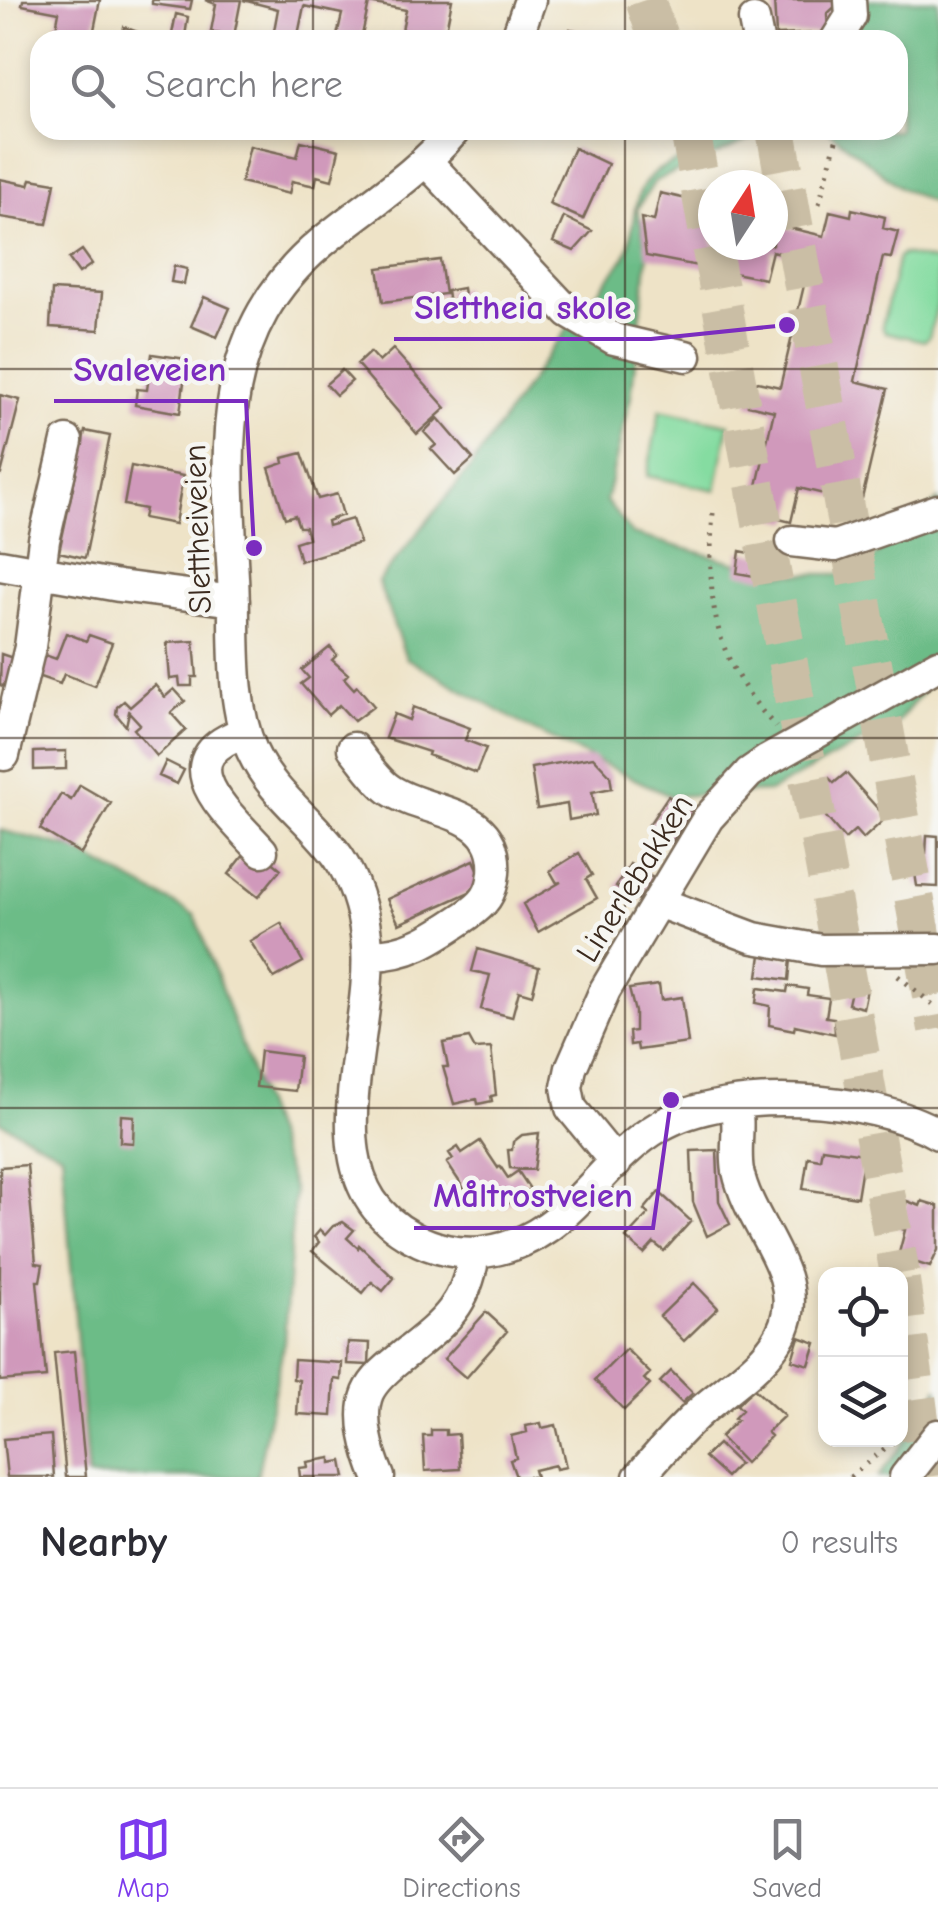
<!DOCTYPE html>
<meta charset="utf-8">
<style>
:root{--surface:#fff;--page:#f2f2f3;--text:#2b2b33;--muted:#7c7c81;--line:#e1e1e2;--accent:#7c3aed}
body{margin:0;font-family:"Comic Neue",sans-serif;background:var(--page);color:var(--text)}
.controls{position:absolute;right:30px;bottom:30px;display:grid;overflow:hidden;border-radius:20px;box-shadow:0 5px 15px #0003}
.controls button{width:90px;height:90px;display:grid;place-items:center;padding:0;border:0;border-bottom:2px solid var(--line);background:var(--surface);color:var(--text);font:50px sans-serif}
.compass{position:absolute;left:698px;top:170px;width:90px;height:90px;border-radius:50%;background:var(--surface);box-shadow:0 5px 15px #0003;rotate:12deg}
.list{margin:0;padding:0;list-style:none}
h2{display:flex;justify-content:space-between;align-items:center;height:130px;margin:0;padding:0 40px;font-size:42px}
h2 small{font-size:32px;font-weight:400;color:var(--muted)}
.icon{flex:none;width:55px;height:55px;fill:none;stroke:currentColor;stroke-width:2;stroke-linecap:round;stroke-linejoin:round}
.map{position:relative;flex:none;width:938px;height:1477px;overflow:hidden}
.search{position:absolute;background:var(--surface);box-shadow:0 5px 15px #0003;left:30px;right:30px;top:30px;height:110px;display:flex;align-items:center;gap:25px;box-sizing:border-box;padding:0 35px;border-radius:30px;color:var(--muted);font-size:38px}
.sheet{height:310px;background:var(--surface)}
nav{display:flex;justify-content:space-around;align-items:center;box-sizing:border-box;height:140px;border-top:2px solid var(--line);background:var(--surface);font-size:28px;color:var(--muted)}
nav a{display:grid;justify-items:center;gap:5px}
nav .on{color:var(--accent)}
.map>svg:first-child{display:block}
.green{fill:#85dca1;stroke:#608360;stroke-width:2.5}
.forest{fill:#6cbc87;stroke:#547352;stroke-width:2.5}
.building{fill:#d099bb}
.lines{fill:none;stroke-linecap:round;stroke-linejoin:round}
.major-tunnel{stroke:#cabea5;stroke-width:40;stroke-dasharray:40 20;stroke-linecap:butt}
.minor-casing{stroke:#7a6b59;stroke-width:35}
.path{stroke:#7a6b59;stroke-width:5;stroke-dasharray:2.5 8;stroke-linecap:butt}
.minor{stroke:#fff;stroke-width:30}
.grid{fill:none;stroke:#3b2a1e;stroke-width:2.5;stroke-opacity:0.55}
.labels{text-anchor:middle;stroke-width:9;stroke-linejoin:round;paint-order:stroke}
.street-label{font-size:32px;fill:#3b2a1e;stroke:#f6f6f2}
.leader{fill:none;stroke:#7b2cbf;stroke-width:4}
.callout-dot{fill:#7b2cbf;stroke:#f6f6f2;stroke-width:4}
.callout-label{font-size:35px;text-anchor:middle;font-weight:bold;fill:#7b2cbf;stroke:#f6f6f2;stroke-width:9;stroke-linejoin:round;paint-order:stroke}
</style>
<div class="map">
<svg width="938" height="1477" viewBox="0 0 938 1477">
<rect width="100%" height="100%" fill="#f6f6f2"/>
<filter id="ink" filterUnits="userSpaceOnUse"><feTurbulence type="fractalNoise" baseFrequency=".01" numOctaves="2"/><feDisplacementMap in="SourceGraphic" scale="20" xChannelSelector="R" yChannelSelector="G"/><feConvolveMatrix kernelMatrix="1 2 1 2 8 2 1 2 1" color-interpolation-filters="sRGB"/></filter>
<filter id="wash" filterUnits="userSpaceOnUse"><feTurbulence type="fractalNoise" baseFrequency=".0048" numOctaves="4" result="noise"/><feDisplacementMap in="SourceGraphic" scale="40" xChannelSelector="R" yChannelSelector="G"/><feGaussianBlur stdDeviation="2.25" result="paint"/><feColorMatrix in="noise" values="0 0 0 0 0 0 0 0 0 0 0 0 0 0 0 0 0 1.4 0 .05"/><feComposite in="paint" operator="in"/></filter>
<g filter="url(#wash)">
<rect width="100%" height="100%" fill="#eee3c7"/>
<path class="green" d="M903,254L938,262V303L929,337L924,341L885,332L882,326L898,258Z
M660,410L729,424L716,490L647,476Z"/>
<path class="forest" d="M855,0H938V206L901,188L827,130H898V40H851Z
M712,130H772L655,181L637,209L648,254L631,396L606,501L632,534L777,574H855L938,500V673L897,723L769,792L670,796L534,731L406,658L378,582L471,467L554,346L624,259C635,238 630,212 641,190C655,161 679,166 699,150C704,146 708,136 712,130Z
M0,830L71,848L195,915L294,1191L284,1342L257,1477H88L62,1154L0,1122Z
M938,1387V1452L913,1477H878L927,1412Z"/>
<g id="blocks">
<path class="building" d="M23,0H100L93,35L107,40L54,39L59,12L22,5Z
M152,0H192L190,9L152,4Z
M205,0H241L234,36L211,31L216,4Z
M243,0H452L444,40L428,36L427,40H400L406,10L369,3L361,40H336L342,14L304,6L297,40L273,36L278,9Z
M774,0H842L827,14L828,33L776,35Z
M176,14L188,17L185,36L172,34Z
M124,27L146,35L145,40H121Z
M570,29L597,34L595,40H568Z
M301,141L339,150L332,180L317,176L315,186L292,181L289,194L241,182L250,146L297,157Z
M574,148L608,164L583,219L549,204Z
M0,179L29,185L31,179L55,183L47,224L0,217Z
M660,193L713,205V245H773V224L824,236L830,211L851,216L852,209L885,217L883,228L898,232L891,258L883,257L855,381L888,389L861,503L799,488L791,522L751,512L774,411L748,405L753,381L780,387L810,260L772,251L765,279L646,256L641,218L654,221Z
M564,217L592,231L574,251L553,242Z
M82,250L92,264L79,273L69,259Z
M440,260L445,294L383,302L378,268Z
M174,266L187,269L184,284L171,282Z
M463,288L466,310L450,312L447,291Z
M52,290L102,293L99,330L50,327Z
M204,297L230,308L217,337L191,326Z
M393,349L446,408L417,434L357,364L370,352L379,362Z
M152,354L187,359L180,413L135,405L137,389L147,390Z
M342,370L352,381L336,395L326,384Z
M0,395L20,400L1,474L0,473Z
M438,418L473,459L455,475L431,449L436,445L424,432Z
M85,431L110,436L85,558L59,552Z
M302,453L318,499L337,494L343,515L327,521L328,526L352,519L360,543L300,561L295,542L308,538L305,527H299L295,515L285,518L269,468L284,463L283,458Z
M131,466L183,476L175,524L143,518L145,509L124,505Z
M740,551L770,557L766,578L737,573Z
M66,633L86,641L89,635L112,643L95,686L64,674L60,684L37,676L45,655L56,659Z
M194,641L197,677H192V686H180L179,678L170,679L167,643Z
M330,647L337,655L332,660L348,674L344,678L354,689L357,686L374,706L354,721L339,705L328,715L301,684L309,678L302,670Z
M1,654L19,660L10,688L0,685Z
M155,685L165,697L174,689L185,701L171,713L186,730L157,756L134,729L140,724L129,712L126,726L116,714L117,707L124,701L130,707Z
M413,707L470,728L465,740L486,748L476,773L428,755L429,752L385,738L394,714L409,720Z
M66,751V769L34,770V752Z
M593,757L610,775L612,788L592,792L596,815L569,820L567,804L537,809L531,768Z
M166,761L184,770L177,784L159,776Z
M846,773L886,818L863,839L855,830L845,839L821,811L831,803L819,787L829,778L834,783Z
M80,785L111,803L81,854L40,829L61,794L71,800Z
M668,796L692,812L672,842L648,826Z
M927,835L938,836V887L917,886L912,854H926Z
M248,850L264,855L281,869L258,897L229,874Z
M579,853L592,875L586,879L597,898L538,932L523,904L561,882L557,883L550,871Z
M474,860L485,885L399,924L387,899Z
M630,864L653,878L639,900L616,886Z
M281,923L303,962L274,978L250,941Z
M911,924H938V939H911Z
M478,949L539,967L532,995L519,991L512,1017L481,1009L490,975L472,971Z
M761,955L791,959L789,980L758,976Z
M659,985L661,1000L682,997L688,1043L638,1050L637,1044L630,1045L629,1032L635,1031V1012L629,989Z
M788,986L808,989L807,995L829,998L826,1017L834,1018L835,1034L795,1025L794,1030L769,1025L770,1006L756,1003L758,988L787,992Z
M852,986L867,989L863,1008L848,1004Z
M469,1038L475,1049L491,1048L496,1095L491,1096L492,1101L478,1104L477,1099L454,1104L443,1067H448L443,1043Z
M260,1051L299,1056L295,1091L256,1087Z
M121,1115L134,1116L133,1143L120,1142Z
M539,1133L534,1170L510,1168L508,1150H512L513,1142L522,1135Z
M480,1141L498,1168L500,1166L508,1178L518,1171L530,1189L503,1207L493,1193L475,1205L447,1163L453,1159L449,1153L458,1147L462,1153Z
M822,1148L864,1154L857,1197L803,1189L808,1157L820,1159Z
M717,1150L719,1201L730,1224L707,1236L693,1202L691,1151Z
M27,1165L36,1263L43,1264L40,1281H37L46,1377L0,1381V1167Z
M659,1192L691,1221L664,1251L654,1243L644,1254L626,1238L648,1214L644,1210Z
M907,1201L920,1206L922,1201L938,1206V1250L930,1267L898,1257L905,1230L898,1228Z
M343,1222L354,1230L347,1238L358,1248L359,1245L394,1278L383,1291L372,1282L363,1293L312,1251L319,1242L314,1237L320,1230L325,1235L333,1226Z
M694,1283L718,1308L684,1341L660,1316Z
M486,1312L507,1331L466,1378L444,1359Z
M799,1337L816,1343L809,1365L792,1360Z
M348,1342L370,1343L369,1365L347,1364Z
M626,1349L650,1373L644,1379L650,1385L624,1410L595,1380Z
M74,1351L86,1477H66L54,1353Z
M294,1360L342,1363L341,1380L334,1379L332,1416L297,1414L299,1380L293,1379Z
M671,1371L693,1393L682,1403L660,1382Z
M753,1388L784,1416L767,1432L771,1436L745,1463L720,1437L737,1420L734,1418L742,1410L737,1405Z
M541,1423L542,1428L556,1425L566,1467L556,1469L555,1465L534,1470L536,1477H516L510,1460L516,1458L511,1436L527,1432L526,1426Z
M431,1430H446V1435L458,1434L460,1469L425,1471L423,1436H431Z
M51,1435L54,1477H7L3,1439Z
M718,1444L739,1464L726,1477L704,1457Z
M331,1458V1463L342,1461L345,1477H300L299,1468L308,1467L307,1462Z"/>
</g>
</g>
<g filter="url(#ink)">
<use href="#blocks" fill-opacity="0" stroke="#7a6b59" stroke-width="2.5"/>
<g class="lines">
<path class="major-tunnel" d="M645,0L659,40
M690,130L900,1274
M776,130L938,1029
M900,1280L927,1477"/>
<g class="minor-casing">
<path id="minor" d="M754,20L758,40
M516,40L530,0
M836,40L851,16L850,0
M455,130C413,179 369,203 321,243C213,334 226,450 233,577C236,632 229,699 252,751C272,795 312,820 339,858C354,881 363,910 366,936C379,1031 302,1178 412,1237C433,1249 459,1255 483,1252C570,1241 593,1165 660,1126C728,1086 872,1095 938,1134
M426,161L569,313L614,339L686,356
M792,541L835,546L938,510
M0,565L119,586L234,601
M245,732C163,760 227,812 262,851
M353,748C364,761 375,779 389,789C425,815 499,807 494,873C492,894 484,904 466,916C435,937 408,956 368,955
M4,755L30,647L44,540L67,441
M658,902L754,938L821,950L938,949
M616,1163L571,1108L567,1087L571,1068L605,990L708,818L749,773L768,760L938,665
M379,1477C369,1454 358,1417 368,1393C374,1379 389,1367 400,1358C441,1325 467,1308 474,1253
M639,1477C659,1454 679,1430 702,1410C744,1374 805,1342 785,1277C773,1240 746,1209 738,1171C734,1148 741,1125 735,1103
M905,1477L938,1435"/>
</g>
<path class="path" d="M819,204L839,130
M713,513C706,603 713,659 776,727
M898,976L938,1009
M850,1477L895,1440"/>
<use href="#minor" class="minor"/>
</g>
</g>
<path class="grid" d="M313,0V40M625,0V40M313,130V1477M625,130V1477M0,369H938M0,738H938M0,1108H938"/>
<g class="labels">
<g class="street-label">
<text transform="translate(197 529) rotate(-92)" y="11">Slettheiveien</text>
<text transform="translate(634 878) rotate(-58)" y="11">Linerlebakken</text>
</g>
</g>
<path class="leader" d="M787 325L651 339H394M254 548L246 401H54M671 1100L653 1228H414"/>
<g class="callout-dot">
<circle cx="787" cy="325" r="10"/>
<circle cx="254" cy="548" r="10"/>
<circle cx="671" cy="1100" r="10"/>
</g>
<g class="callout-label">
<text x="523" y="319">Slettheia skole</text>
<text x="150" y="381">Svaleveien</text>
<text x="533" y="1207">Måltrostveien</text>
</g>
</svg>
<div class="controls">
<button><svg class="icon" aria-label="locate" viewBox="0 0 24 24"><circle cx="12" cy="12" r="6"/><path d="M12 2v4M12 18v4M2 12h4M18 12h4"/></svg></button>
<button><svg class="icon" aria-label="layers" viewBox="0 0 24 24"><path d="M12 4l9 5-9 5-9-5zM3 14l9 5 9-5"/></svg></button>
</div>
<svg class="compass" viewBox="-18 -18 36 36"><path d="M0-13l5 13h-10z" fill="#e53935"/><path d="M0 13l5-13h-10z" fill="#7c7c81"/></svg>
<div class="search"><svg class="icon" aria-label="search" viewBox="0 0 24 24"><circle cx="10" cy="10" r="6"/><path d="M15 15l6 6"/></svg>Search here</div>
</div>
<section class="sheet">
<h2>Nearby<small>0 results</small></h2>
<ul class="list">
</ul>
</section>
<nav>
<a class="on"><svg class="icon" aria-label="map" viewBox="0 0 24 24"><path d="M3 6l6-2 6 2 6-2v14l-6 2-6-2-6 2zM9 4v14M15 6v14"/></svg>Map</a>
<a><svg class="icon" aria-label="directions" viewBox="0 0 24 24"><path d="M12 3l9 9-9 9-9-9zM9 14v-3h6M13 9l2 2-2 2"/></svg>Directions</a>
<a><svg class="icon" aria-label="saved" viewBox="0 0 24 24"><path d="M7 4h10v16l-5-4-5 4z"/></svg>Saved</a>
</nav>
